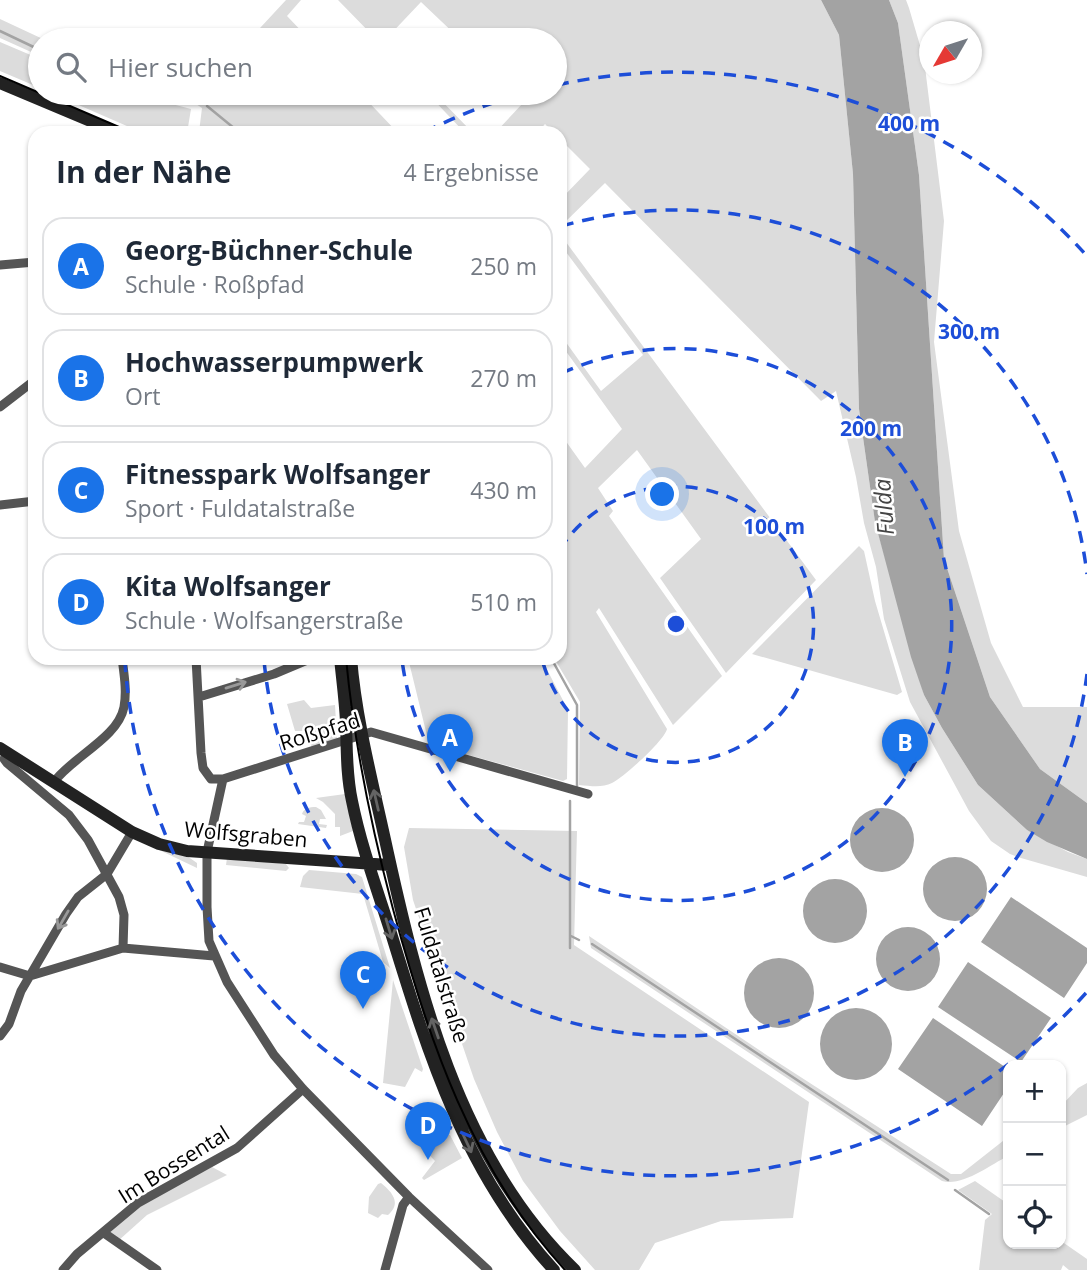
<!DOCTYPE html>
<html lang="de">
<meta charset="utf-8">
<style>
:root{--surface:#fff;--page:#f2f2f3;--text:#1f2937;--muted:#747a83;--line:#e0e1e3;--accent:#1a73e8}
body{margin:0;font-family:"Open Sans",sans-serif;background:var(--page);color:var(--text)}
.controls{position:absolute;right:21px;bottom:21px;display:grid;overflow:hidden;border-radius:14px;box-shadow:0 2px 5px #0004}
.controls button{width:63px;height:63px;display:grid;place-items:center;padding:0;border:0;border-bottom:2px solid var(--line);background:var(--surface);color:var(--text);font:35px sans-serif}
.compass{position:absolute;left:919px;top:21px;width:63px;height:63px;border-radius:50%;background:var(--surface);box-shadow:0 2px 5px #0004;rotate:231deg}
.you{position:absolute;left:663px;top:495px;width:24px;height:24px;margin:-18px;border:5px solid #fff;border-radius:50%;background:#1a73e8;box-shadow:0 0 0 10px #1a73e833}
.badge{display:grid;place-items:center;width:46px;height:46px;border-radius:50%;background:var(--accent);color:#fff;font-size:23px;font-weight:700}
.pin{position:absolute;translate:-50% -58px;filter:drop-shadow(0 2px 4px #0008)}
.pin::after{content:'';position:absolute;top:37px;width:24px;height:21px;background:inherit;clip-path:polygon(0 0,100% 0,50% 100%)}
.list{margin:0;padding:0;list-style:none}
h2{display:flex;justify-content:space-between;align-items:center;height:91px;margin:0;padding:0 28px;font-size:30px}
h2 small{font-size:23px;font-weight:400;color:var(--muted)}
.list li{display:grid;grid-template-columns:46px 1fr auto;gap:21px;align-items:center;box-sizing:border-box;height:98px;margin:0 14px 14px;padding:0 14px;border:2px solid var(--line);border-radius:21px}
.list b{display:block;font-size:26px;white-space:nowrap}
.list p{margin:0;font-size:23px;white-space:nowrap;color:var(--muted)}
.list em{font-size:23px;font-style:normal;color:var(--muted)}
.icon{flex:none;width:38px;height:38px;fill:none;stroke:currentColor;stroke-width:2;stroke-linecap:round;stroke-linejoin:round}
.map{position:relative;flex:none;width:1087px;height:1270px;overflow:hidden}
.search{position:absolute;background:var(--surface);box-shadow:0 2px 5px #0004;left:28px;top:28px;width:539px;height:77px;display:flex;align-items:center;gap:18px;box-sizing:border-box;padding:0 24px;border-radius:38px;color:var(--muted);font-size:26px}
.panel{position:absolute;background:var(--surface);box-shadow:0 2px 5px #0004;left:28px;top:126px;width:539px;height:539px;border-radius:21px}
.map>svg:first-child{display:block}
.green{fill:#dcdcdc}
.water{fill:#a3a3a3}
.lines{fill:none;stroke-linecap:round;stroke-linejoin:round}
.stream{stroke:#a3a3a3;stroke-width:2.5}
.street{stroke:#555;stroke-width:9}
.secondary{stroke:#222;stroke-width:12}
.tram{stroke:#000;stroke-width:2}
.oneway{stroke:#999}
.oneway2{stroke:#646464}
.ring{fill:none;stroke:#1d4ed8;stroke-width:3.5;stroke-dasharray:12 9}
.labels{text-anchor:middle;stroke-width:5;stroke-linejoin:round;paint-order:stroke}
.street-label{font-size:21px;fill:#000;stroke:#fff}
.water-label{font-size:23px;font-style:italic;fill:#444;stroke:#fff}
.centre{fill:#1d4ed8;stroke:#fff;stroke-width:3.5}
.ring-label{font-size:21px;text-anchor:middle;font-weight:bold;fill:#1d4ed8;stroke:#fff;stroke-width:5;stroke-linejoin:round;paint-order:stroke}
</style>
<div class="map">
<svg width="1087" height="1270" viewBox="0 0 1087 1270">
<rect width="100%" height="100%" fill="#fff"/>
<path class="green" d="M286,0H301L287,16L310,40H249Z
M338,0H821L839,35L853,174L859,409L875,522L924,695L942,728L978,785L1027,830L1068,852L1087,859V877L1021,858L1010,854L991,841L969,811L910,702L884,619L876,567L864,523L856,477L836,391L821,401L605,183L560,227V200L590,169L560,139V133H554L545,124L537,133H495L523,103L514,93H555V40H461L421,2L385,40H377Z
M889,0H906L909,8L924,59L944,221L934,342L959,531L991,643L1023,707H1087V803L1040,769L990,697L944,559L919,175L898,23Z
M0,19L45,40H40V56L0,38Z
M0,42L40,59V88L0,71Z
M51,93H130L191,109L187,133H176L168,130L164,133H143Z
M151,93H360L398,133H202L199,132L202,108L196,104Z
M427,93H434L473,133H465Z
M560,234L816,580L726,673L660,578L701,539L637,450L598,488L613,511L609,516L722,676L673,725L599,608L596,612L667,729C664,741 624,777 612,783C602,788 591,786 579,785L580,702L554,658H560V433L585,468L622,429L560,343V334L601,391L643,355L560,244Z
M859,546L864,551L875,601L902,692L897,695L752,654Z
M408,658H541L568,710L567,779L563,781L429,744Z
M304,700L311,708L335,705L337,739L312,747L303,731H295L287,704Z
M345,794L353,831L340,836V827H335V814L323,802L316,798Z
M316,807L321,810L326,819H320L319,824L327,825L326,828L298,824L299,822H304L306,816L302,814C304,808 309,807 316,807Z
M409,828L577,831L574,945L809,1102L793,1218L721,1221L655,1243L639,1270H595L560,1231L523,1181L497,1132L474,1079L413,900L404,847Z
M153,847L187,856L197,863V868Z
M227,858L286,864L289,868L286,871L226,865Z
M309,870L356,874L362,877L390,968L383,962L363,894L300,887L303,876Z
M589,936L768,1056L951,1174H961L1008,1137V1156C990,1165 962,1187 942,1181L591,948Z
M393,980L423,1069L422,1072L415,1068L405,1087L383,1083Z
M1087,1083V1115L1061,1128V1106L1078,1088Z
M450,1135L462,1158L424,1180L422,1178L435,1161L417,1142L427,1137Z
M212,1167L227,1175L147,1215L118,1241L105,1232L138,1203Z
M975,1181L1008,1204V1244H1061V1241L1087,1259V1270H1069L1063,1265L1061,1270H979L985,1220L992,1214L958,1190Z
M381,1183C392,1192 402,1203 388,1215L382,1214L378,1218L368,1213L369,1197L378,1184Z"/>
<path class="water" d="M821,0H889L898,23L919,175L944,559L990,697L1040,769L1087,803V859L1047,842L1027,830L978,785L942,728L924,695L911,657L875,522L859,409L853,174L839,35Z
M850 840a32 32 0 1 1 64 0a32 32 0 1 1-64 0Z
M923 889a32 32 0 1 1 64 0a32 32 0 1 1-64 0Z
M803 911a32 32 0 1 1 64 0a32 32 0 1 1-64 0Z
M1011,897L1087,948V963L1064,998L981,942Z
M876 959a32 32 0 1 1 64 0a32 32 0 1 1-64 0Z
M744 993a35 35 0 1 1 70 0a35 35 0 1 1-70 0Z
M968,962L1051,1018L1021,1062L938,1007Z
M820 1044a36 36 0 1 1 72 0a36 36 0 1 1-72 0Z
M933,1018L1008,1069V1087L982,1126L898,1069Z"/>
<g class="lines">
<path class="stream" d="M0,31L40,50
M170,93L195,98
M207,106L240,133
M551,658L577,705V786
M571,936L579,940
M592,944L948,1180
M570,948V801
M955,1190L989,1214"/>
<path class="street" d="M0,265L35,262
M0,407L35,380
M0,505L35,501
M196,658L201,753L203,768L211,779H223L371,732L588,794
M199,697L274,674L312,658
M7,752L4,759L7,763L69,815L88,840L119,897L124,915L123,948
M223,779L207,852V907L209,941L227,982L274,1055L303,1089L409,1197L488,1270
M54,782C72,757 118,738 124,707C127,691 124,674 122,658
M0,967L30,976
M30,976L123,948L214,956
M0,1036L9,1024L21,991L66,914L78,897L107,874L132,832
M104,1233L157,1270
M63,1270L77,1254L138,1203L237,1148L303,1089
M385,1270L403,1205L409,1197"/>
<path class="secondary" d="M0,83L119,133
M340,658C342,679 345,700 346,722C347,748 346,774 352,801C361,846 377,889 391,933C429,1057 465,1173 554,1270
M351,658C356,718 371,776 384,835C417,987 458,1158 575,1270
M0,748L132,832L159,844L187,851L389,865"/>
<path class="tram" d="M0,76L133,133
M346,658C354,743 371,826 393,909C428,1039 472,1169 565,1270"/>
</g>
<defs><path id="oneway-shaft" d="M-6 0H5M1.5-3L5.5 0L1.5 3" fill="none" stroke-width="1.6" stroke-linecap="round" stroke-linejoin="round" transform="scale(1.75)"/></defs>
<g class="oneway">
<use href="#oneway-shaft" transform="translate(236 685) rotate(-17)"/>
<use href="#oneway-shaft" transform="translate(63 920) rotate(120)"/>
</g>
<g class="oneway2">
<use href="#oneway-shaft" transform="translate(376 800) rotate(-103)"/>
<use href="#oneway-shaft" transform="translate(389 929) rotate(73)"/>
<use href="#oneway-shaft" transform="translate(435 1028) rotate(-109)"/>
<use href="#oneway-shaft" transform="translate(467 1143) rotate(65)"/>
</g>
<g class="ring">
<path d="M560 549A138 138 0 1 1 542 659"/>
<path d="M562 373A276 276 0 1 1 402 660"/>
<path d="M1087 674A414 414 0 0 1 264 660M562 226A414 414 0 0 1 1087 574"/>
<path d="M1086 993A552 552 0 0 1 125 663M425 132A552 552 0 0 1 524 93M557 85A552 552 0 0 1 1086 255"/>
</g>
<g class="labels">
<g class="street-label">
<text transform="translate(320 732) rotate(-17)" y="7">Roßpfad</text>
<text transform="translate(246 835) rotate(5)" y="7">Wolfsgraben</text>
<text transform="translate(441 975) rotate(73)" y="7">Fuldatalstraße</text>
<text transform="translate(174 1165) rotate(-32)" y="7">Im Bossental</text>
</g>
<g class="water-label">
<text transform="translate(884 507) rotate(-94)" y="8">Fulda</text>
</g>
</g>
<circle cx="676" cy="624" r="10" class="centre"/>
<g class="ring-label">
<text x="909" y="131">400 m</text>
<text x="969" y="339">300 m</text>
<text x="871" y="436">200 m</text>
<text x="774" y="534">100 m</text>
</g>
</svg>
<div class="controls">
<button>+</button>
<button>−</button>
<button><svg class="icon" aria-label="locate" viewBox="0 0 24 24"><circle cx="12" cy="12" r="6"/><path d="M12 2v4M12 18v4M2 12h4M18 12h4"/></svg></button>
</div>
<svg class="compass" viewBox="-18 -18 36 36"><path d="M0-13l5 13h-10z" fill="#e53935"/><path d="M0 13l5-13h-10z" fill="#747a83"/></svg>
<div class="you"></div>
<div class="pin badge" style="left:450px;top:772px">A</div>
<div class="pin badge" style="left:905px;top:777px">B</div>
<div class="pin badge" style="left:363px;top:1009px">C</div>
<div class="pin badge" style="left:428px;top:1160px">D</div>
<div class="search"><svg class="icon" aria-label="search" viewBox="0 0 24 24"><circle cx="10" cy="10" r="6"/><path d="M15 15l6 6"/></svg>Hier suchen</div>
<section class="panel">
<h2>In der Nähe<small>4 Ergebnisse</small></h2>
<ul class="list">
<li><span class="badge">A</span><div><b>Georg-Büchner-Schule</b><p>Schule · Roßpfad</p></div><em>250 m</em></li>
<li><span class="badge">B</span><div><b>Hochwasserpumpwerk</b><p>Ort</p></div><em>270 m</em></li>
<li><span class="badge">C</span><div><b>Fitnesspark Wolfsanger</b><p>Sport · Fuldatalstraße</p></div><em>430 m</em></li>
<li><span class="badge">D</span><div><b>Kita Wolfsanger</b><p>Schule · Wolfsangerstraße</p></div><em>510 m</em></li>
</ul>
</section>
</div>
